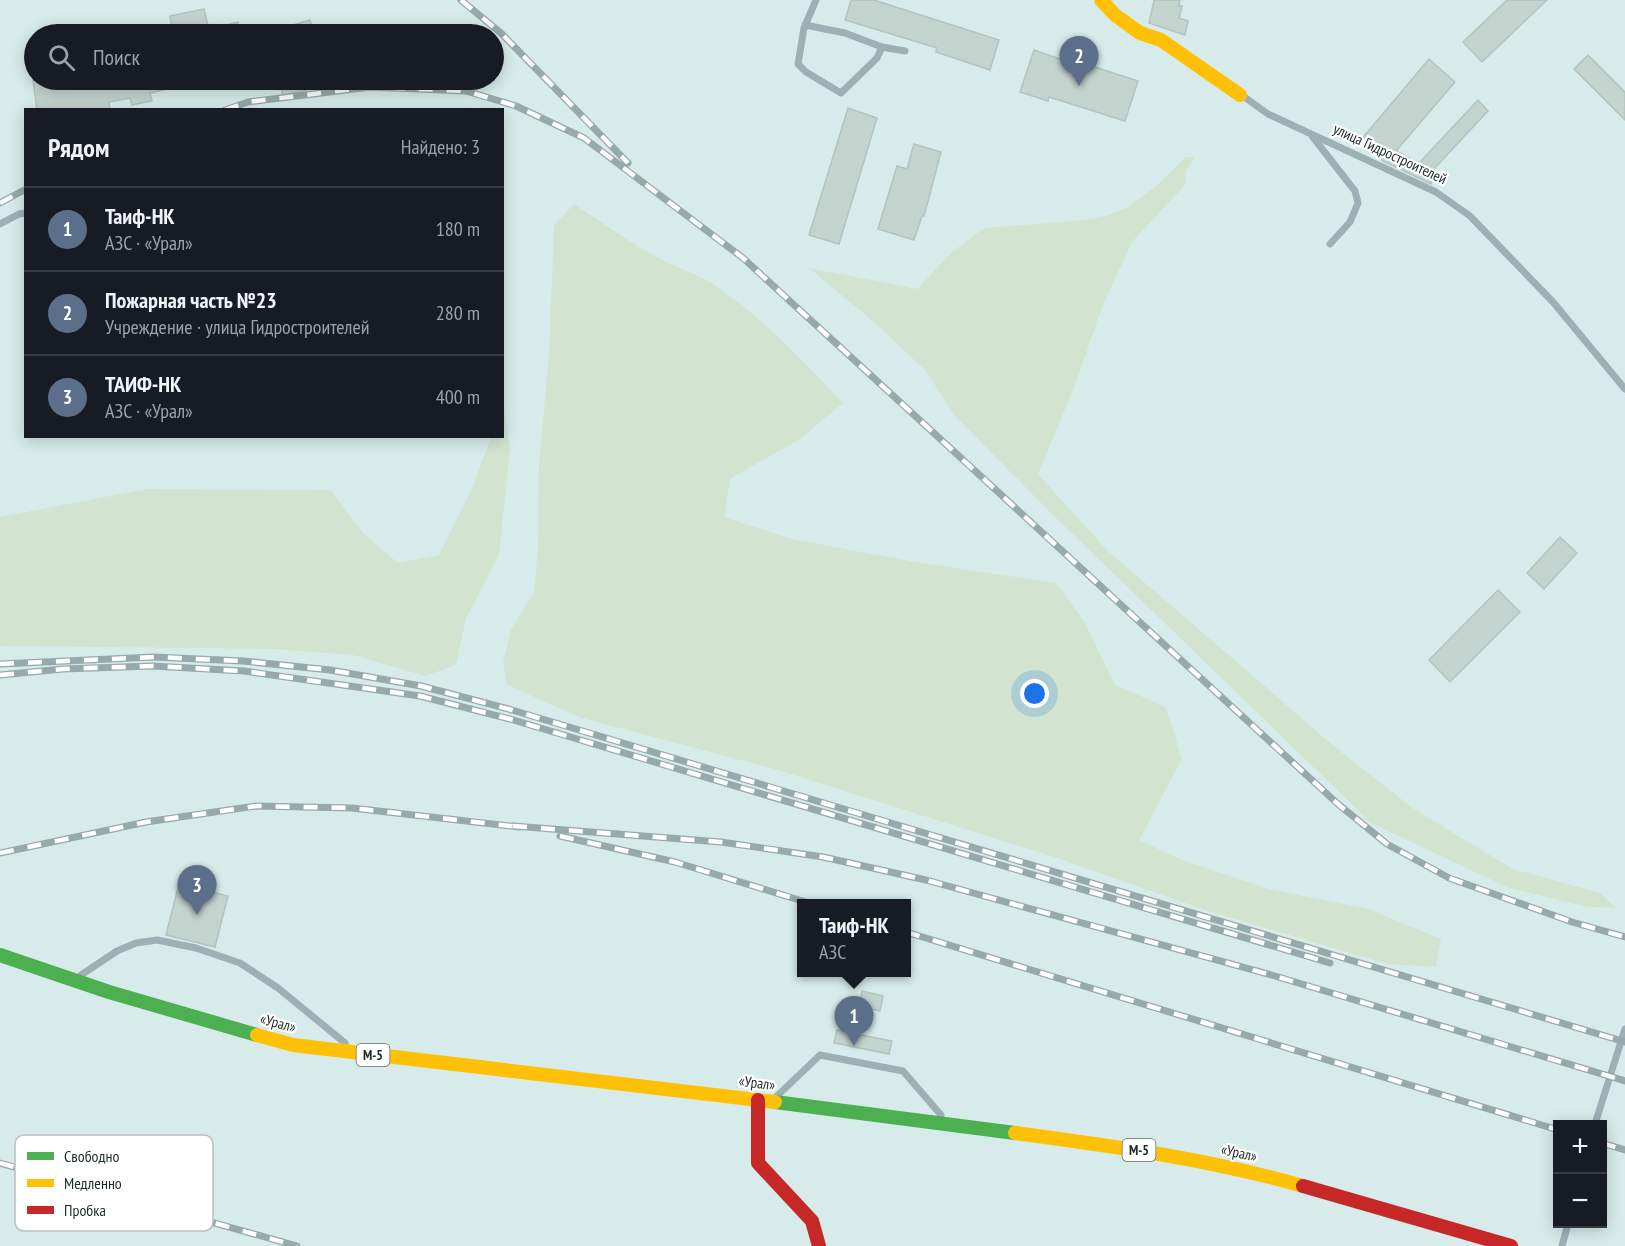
<!DOCTYPE html>
<html lang="ru">
<meta charset="utf-8">
<style>
:root{--surface:#171b24;--page:#242831;--text:#f1f3f6;--muted:#9ea1a6;--line:#363941;--accent:#d93025}
body{margin:0;font-family:"PT Sans Narrow",sans-serif;background:var(--page);color:var(--text)}
.controls{position:absolute;right:18px;bottom:18px;display:grid;overflow:hidden;border-radius:0px;box-shadow:0 3px 15px #0003}
.controls button{width:54px;height:54px;display:grid;place-items:center;padding:0;border:0;border-bottom:2px solid var(--line);background:var(--surface);color:var(--text);font:30px sans-serif}
.you{position:absolute;left:1035px;top:694px;width:21px;height:21px;margin:-15px;border:4px solid #fff;border-radius:50%;background:#1a73e8;box-shadow:0 0 0 9px #1a73e833}
.badge{display:grid;place-items:center;width:39px;height:39px;border-radius:50%;background:var(--accent);color:#fff;font-size:20px;font-weight:700}
.pin{position:absolute;translate:-50% -50px;filter:drop-shadow(0 2px 3px #0008)}
.pin::after{content:'';position:absolute;top:32px;width:21px;height:18px;background:inherit;clip-path:polygon(0 0,100% 0,50% 100%)}
.popup{position:absolute;left:797px;top:899px;width:114px;height:78px;box-sizing:border-box;display:grid;place-content:center;border-radius:0px;background:var(--surface);filter:drop-shadow(0 2px 4px #0005);font-size:20px;white-space:nowrap;color:var(--muted)}
.popup b{font-size:22px;color:var(--text)}
.popup::after{content:'';position:absolute;left:50%;top:100%;margin-left:-12px;border:12px solid transparent;border-top-color:var(--surface)}
.list{margin:0;padding:0;list-style:none}
h2{display:flex;justify-content:space-between;align-items:center;height:78px;margin:0;padding:0 24px;font-size:26px}
h2 small{font-size:20px;font-weight:400;color:var(--muted)}
.list li{display:grid;grid-template-columns:39px 1fr auto;gap:18px;align-items:center;box-sizing:border-box;height:84px;padding:0 24px;border-top:2px solid var(--line)}
.list b{display:block;font-size:22px;white-space:nowrap}
.list p{margin:0;font-size:20px;white-space:nowrap;color:var(--muted)}
.list em{font-size:20px;font-style:normal;color:var(--muted)}
.icon{flex:none;width:33px;height:33px;fill:none;stroke:currentColor;stroke-width:2;stroke-linecap:round;stroke-linejoin:round}
.map{position:relative;flex:none;width:1625px;height:1246px;overflow:hidden}
.search{position:absolute;background:var(--surface);box-shadow:0 3px 15px #0003;left:24px;top:24px;width:480px;height:66px;display:flex;align-items:center;gap:15px;box-sizing:border-box;padding:0 21px;border-radius:33px;color:var(--muted);font-size:22px}
.panel{position:absolute;background:var(--surface);box-shadow:0 3px 15px #0003;left:24px;top:108px;width:480px;height:330px;border-radius:0px}
.map>svg:first-child{display:block}
.green{fill:#d2e4d0}
.building{fill:#c3d3ce;stroke:#b4c3bf;stroke-width:1.5}
.lines{fill:none;stroke-linecap:round;stroke-linejoin:round}
.lane{stroke:#9db1b5;stroke-width:7}
.fast{stroke:#4caf50;stroke-width:14}
.slow{stroke:#ffc107;stroke-width:14}
.jam{stroke:#c62828;stroke-width:14}
.rail-casing{stroke:#97a9aa;stroke-width:7}
.rail{stroke:#fff;stroke-width:4.5;stroke-dasharray:14;stroke-linecap:butt}
.labels{text-anchor:middle;stroke-width:4.5;stroke-linejoin:round;paint-order:stroke}
.shield{fill:#fff;stroke:#606b69;stroke-width:1.5}
.shield-label{font-size:14px;font-weight:bold;fill:#1c2b29}
.street-label{font-size:15px;fill:#1c2b29;stroke:#fff}
.key{fill:#fff;stroke:#bbbfbf;stroke-width:1.5}
.key-label{font-size:16px;fill:#1c2b29}
</style>
<div class="map">
<svg width="1625" height="1246" viewBox="0 0 1625 1246">
<rect width="100%" height="100%" fill="#d7ecea"/>
<path class="green" d="M1186,157H1195L1186,171L1185,185L1132,242L1102,307L1076,383L1038,474L1107,550L1335,747L1414,809L1513,869L1600,893L1616,908L1588,907L1509,888L1371,823L1053,515L955,416L925,370L875,323L809,268L917,289L952,252L984,228L1084,220L1106,216L1128,207L1155,187Z
M574,204C604,224 634,245 666,262C682,270 701,275 716,286C763,318 804,362 843,403L800,439L730,479L724,517L792,539L916,562L1056,583L1084,621L1115,685L1166,707L1182,759L1139,840L1182,860L1269,889L1369,909L1441,939L1436,967L1387,964L1205,910L1054,857L778,770L582,718L507,685L503,663L511,629L534,592L538,547L539,464L549,354L554,225Z
M503,401L510,449L499,555L466,618L456,665L425,676L353,655L272,649L0,646V517L146,489L331,490L363,533L398,563L439,555L472,489L491,437L502,436Z"/>
<path class="building" d="M851,0H874L999,40L990,70L936,52L937,48L845,20Z
M1154,0H1180L1179,6H1182L1179,18L1188,21L1185,35L1149,23Z
M1507,0H1547L1482,62L1463,42Z
M204,9L209,30L238,22L240,34H173L170,16Z
M310,20L314,34H272V31Z
M1034,50L1063,60L1064,57L1138,81L1125,121L1049,97L1048,101L1020,92Z
M1588,55L1625,92V120L1574,69Z
M1429,59L1455,82L1396,151L1419,163L1478,100L1488,111L1433,170L1437,172L1431,184L1383,161L1360,141Z
M33,80H188L189,84L150,93L152,101L132,105L130,98L109,102L110,110H37Z
M279,80H330L331,83L283,96Z
M848,108L877,118L839,244L809,235Z
M914,144L941,152L924,216H922L914,240L878,229L897,166L907,169Z
M1560,537L1577,553L1544,589L1527,573Z
M1498,590L1520,612L1450,682L1429,660Z
M179,884L228,896L215,947L166,935Z
M862,991L883,996L880,1011L859,1006Z
M837,1030L892,1041L889,1054L834,1043Z
M36,1168L64,1176L58,1193L48,1191L42,1215L52,1228L26,1220L35,1186L31,1185Z"/>
<g class="lines">
<path class="lane" d="M816,0L804,28L798,64L806,72L841,93L877,58L882,47L905,51
M805,25L845,33L882,47
M1243,96L1268,114L1436,192L1470,216L1553,302L1625,389
M1312,136L1355,191L1358,203L1350,222L1330,244
M0,224L19,214L26,213
M81,975L117,951L136,943L157,940L196,948L240,963L278,988L345,1043
M777,1096L820,1055L903,1071L941,1115
M1595,1124L1625,1029
M1562,1246L1568,1224"/>
<path class="fast" d="M0,955L109,992L257,1035
M775,1102L1015,1133"/>
<path class="slow" d="M1101,0L1115,15L1140,33L1161,40L1240,95
M257,1035L293,1045L775,1102
M1015,1133C1112,1146 1209,1159 1303,1186"/>
<path class="jam" d="M758,1100V1163L812,1221L819,1246
M1303,1186L1511,1246"/>
<g class="rail-casing">
<path id="rail" d="M461,0L502,34L628,163
M225,110L248,102L370,87L466,91L516,106L584,138L743,258L1338,804L1387,844L1449,878L1572,922L1625,937
M0,203L26,189
M0,664L154,657L243,661L330,670L421,686L512,710L1625,1042
M0,675L63,669L152,666L244,671L420,696L510,719L1330,963
M513,826L721,842L823,857L926,880L1275,976L1625,1081
M560,836L675,862L812,904
M0,853L146,822L256,806L352,808L519,827
M906,932L1558,1130
M1602,1143L1625,1150
M0,1163L297,1246"/>
</g>
<use href="#rail" class="rail"/>
</g>
<g class="labels">
<g class="shield">
<rect x="356.5" y="1044" width="33" height="22" rx="4.5"/>
<rect x="1122.5" y="1139" width="33" height="22" rx="4.5"/>
</g>
<g class="shield-label">
<text x="373" y="1060">М-5</text>
<text x="1139" y="1155">М-5</text>
</g>
<g class="street-label">
<text transform="translate(1390 154) rotate(25)" y="5">улица Гидростроителей</text>
<text transform="translate(278 1023) rotate(15)" y="5">«Урал»</text>
<text transform="translate(757 1083) rotate(7)" y="5">«Урал»</text>
<text transform="translate(1239 1153) rotate(12)" y="5">«Урал»</text>
</g>
</g>
<rect x="15" y="1135" width="198" height="96" rx="9" class="key"/>
<rect x="27" y="1152" width="27" height="8" fill="#4caf50"/>
<rect x="27" y="1179" width="27" height="8" fill="#ffc107"/>
<rect x="27" y="1206" width="27" height="8" fill="#c62828"/>
<g class="key-label">
<text x="64" y="1162">Свободно</text>
<text x="64" y="1189">Медленно</text>
<text x="64" y="1216">Пробка</text>
</g>
</svg>
<div class="controls">
<button>+</button>
<button>−</button>
</div>
<div class="you"></div>
<div class="pin badge" style="left:854px;top:1046px;background:#5c6f8a">1</div>
<div class="popup"><b>Таиф-НК</b>АЗС</div>
<div class="pin badge" style="left:1079px;top:86px;background:#5c6f8a">2</div>
<div class="pin badge" style="left:197px;top:915px;background:#5c6f8a">3</div>
<div class="search"><svg class="icon" aria-label="search" viewBox="0 0 24 24"><circle cx="10" cy="10" r="6"/><path d="M15 15l6 6"/></svg>Поиск</div>
<section class="panel">
<h2>Рядом<small>Найдено: 3</small></h2>
<ul class="list">
<li><span class="badge" style="background:#5c6f8a">1</span><div><b>Таиф-НК</b><p>АЗС · «Урал»</p></div><em>180 m</em></li>
<li><span class="badge" style="background:#5c6f8a">2</span><div><b>Пожарная часть №23</b><p>Учреждение · улица Гидростроителей</p></div><em>280 m</em></li>
<li><span class="badge" style="background:#5c6f8a">3</span><div><b>ТАИФ-НК</b><p>АЗС · «Урал»</p></div><em>400 m</em></li>
</ul>
</section>
</div>
